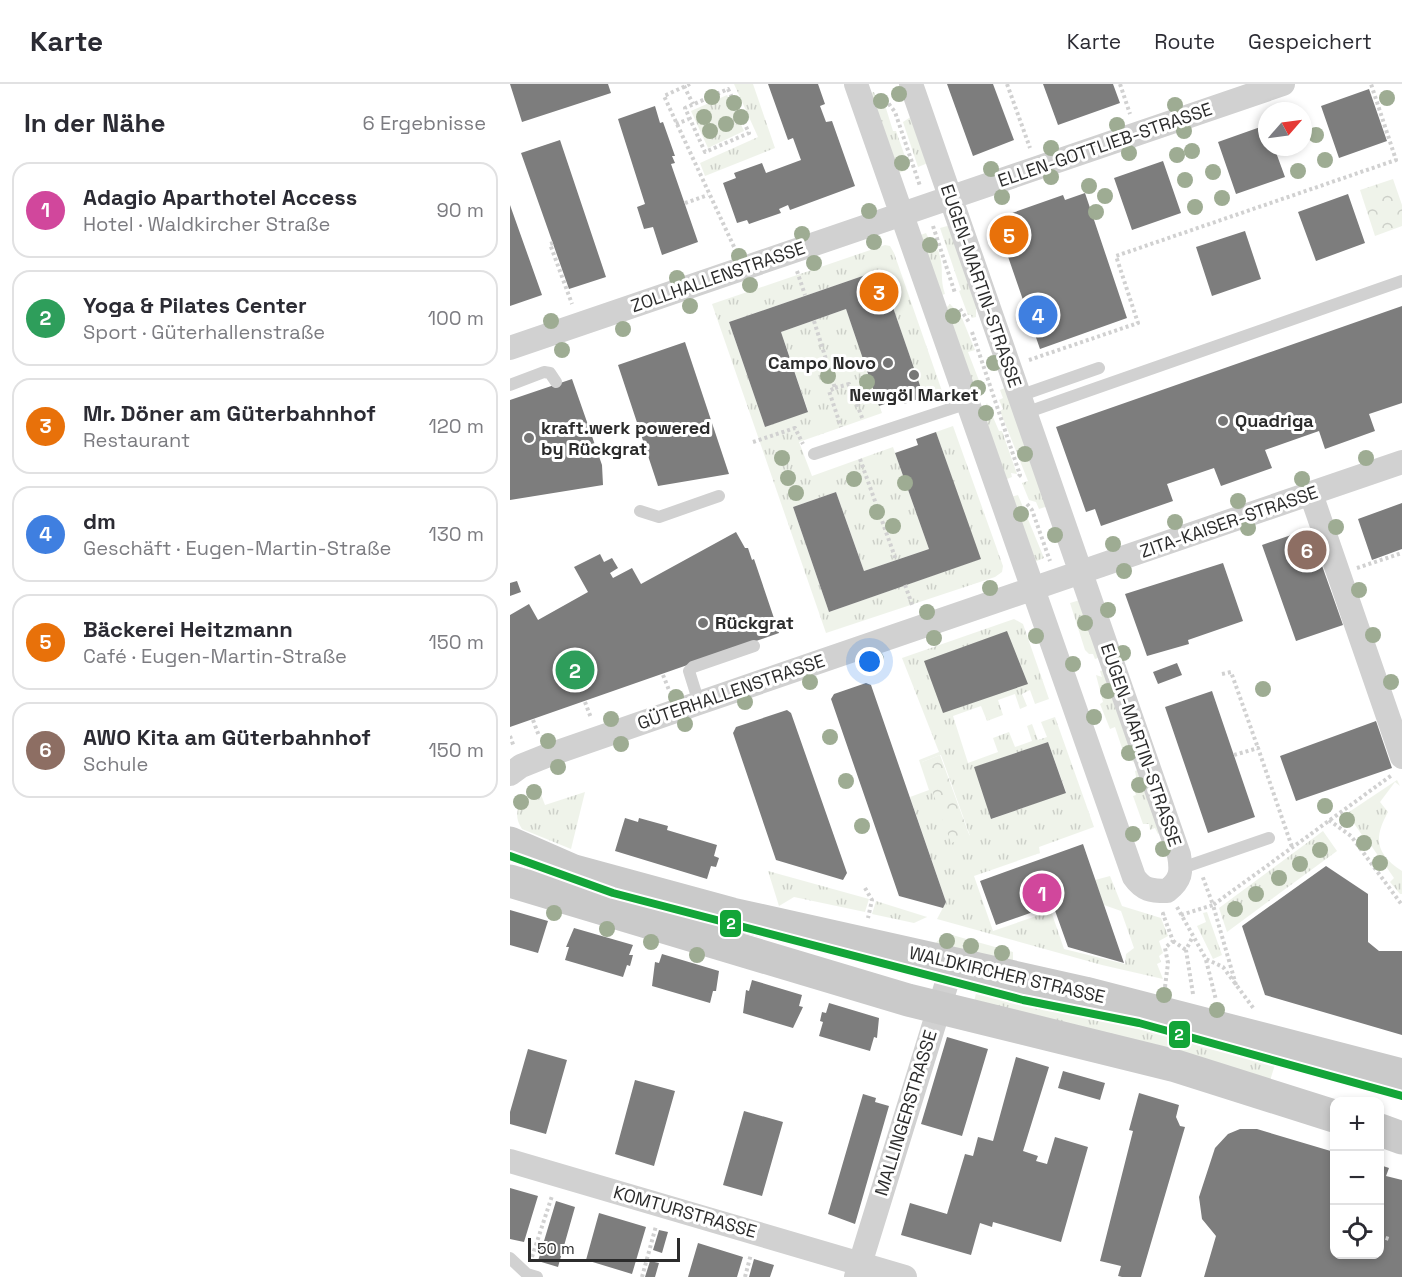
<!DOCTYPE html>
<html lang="de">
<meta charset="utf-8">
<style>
:root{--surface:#fff;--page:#f7f7f7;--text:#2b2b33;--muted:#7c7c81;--line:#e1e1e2;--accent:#0f766e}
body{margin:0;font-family:"Space Grotesk",sans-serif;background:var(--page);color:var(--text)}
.controls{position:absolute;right:18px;bottom:18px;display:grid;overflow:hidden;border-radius:12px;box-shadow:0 3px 9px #0003}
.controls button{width:54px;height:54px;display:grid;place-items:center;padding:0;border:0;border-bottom:2px solid var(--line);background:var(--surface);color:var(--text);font:30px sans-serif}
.compass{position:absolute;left:748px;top:18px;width:54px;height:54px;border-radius:50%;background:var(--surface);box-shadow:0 3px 9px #0003;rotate:62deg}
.scale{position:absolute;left:18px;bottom:15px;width:152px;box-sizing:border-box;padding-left:6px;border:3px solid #2c2c2c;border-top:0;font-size:16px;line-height:21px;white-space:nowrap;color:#2c2c2c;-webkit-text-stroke:4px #fff;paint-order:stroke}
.you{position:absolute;left:360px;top:578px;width:21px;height:21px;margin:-15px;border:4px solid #fff;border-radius:50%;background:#1a73e8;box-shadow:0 0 0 9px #1a73e833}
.badge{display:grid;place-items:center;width:39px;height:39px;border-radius:50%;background:var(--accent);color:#fff;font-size:20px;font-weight:700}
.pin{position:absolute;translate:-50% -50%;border:3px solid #fff;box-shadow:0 2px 6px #0006}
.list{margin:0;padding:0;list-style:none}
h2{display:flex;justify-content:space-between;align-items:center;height:78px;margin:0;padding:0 24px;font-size:26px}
h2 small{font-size:20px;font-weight:400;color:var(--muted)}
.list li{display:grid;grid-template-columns:39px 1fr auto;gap:18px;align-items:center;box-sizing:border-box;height:96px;margin:0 12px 12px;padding:0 12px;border:2px solid var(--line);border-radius:18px}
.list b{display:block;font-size:22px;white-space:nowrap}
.list p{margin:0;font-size:20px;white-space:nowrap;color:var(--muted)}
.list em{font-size:20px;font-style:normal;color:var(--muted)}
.icon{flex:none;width:33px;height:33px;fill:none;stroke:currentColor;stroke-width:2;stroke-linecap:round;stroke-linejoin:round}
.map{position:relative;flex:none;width:892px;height:1193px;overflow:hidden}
header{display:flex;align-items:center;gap:36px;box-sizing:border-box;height:84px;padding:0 30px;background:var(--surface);border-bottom:2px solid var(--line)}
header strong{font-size:28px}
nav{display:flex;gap:33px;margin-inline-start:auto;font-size:21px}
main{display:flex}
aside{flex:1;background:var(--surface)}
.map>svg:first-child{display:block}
.grass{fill:url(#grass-tufts);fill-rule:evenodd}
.park{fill:url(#park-crowns)}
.building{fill:#7d7d7d}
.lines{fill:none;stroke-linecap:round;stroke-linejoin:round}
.path{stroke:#d1d1d1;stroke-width:4;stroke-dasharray:3 3;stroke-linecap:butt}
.lane{stroke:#d1d1d1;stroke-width:12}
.street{stroke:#d1d1d1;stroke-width:24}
.secondary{stroke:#cacaca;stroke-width:33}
.tram-1-casing{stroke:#fff;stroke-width:12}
.tram-1{stroke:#13a538;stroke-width:8}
.tree{fill:#9eac93}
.poi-dot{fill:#767676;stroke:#fff;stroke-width:2}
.labels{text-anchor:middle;stroke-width:6;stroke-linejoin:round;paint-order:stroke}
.street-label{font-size:18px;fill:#2c2c2c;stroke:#fff}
.poi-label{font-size:18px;font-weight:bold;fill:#2c2c2c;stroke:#fff;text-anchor:start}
.line-badge{stroke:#fff;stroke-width:2}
.badge-label{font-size:16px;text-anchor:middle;font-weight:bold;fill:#fff}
</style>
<header>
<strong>Karte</strong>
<nav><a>Karte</a><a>Route</a><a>Gespeichert</a></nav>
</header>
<main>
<aside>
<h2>In der Nähe<small>6 Ergebnisse</small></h2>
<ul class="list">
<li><span class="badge" style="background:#d1479c">1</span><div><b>Adagio Aparthotel Access</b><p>Hotel · Waldkircher Straße</p></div><em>90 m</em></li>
<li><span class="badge" style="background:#2e9e5b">2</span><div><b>Yoga &amp; Pilates Center</b><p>Sport · Güterhallenstraße</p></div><em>100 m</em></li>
<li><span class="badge" style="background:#e8710a">3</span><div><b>Mr. Döner am Güterbahnhof</b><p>Restaurant</p></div><em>120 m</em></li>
<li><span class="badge" style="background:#3f7fe0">4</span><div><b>dm</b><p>Geschäft · Eugen-Martin-Straße</p></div><em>130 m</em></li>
<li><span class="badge" style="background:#e8710a">5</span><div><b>Bäckerei Heitzmann</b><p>Café · Eugen-Martin-Straße</p></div><em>150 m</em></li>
<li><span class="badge" style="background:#8d6e63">6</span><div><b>AWO Kita am Güterbahnhof</b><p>Schule</p></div><em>150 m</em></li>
</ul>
</aside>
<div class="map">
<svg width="892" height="1193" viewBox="0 0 892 1193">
<defs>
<pattern id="grass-tufts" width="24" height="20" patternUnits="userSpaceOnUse" patternTransform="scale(1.5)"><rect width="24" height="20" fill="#eff3ea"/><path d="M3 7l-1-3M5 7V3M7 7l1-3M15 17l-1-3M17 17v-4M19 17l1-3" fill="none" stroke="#cdd0c9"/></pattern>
<pattern id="park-crowns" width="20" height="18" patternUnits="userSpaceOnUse" patternTransform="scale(1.5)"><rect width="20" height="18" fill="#eff3ea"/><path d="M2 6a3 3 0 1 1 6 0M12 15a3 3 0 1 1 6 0" fill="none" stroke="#cdd0c9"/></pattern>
</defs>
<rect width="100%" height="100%" fill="#fff"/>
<path class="grass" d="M224,0H243L265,64L195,92L190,79L248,53Z
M364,8L366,15L369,13L372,22L375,21L383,47H386L398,81L395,82L396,86L387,90L360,9Z
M217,11L234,47L198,64L181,27Z
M402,32L418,79L408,83L393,38Z
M441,141L470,224L466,225V233L462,234L461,231H458L449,207L451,206L430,144Z
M416,149L425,167L428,166C435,185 429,193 435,210L428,212L408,152Z
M375,161L380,162L384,169L432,307L414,313L370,186L219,238L255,343L298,327L271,248L336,225L372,329L289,358L302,392L383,363L419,465L354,487L326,408L283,423L319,528L470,475L426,348L443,342L493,482L492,488L485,493L316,549L202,220Z
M440,220L445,225L448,235L452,234L465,266L458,268L473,307L461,311L436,224Z
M497,303L538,422L529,425L526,418L519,416L512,399L518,397L490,327L493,325L489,316L493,314L490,306Z
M477,319L489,347H492L507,390L501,389L502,393L492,397L465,321L471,320L473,326Z
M508,411L534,474L522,479L497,414Z
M570,516L591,573L585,575L583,570H579L575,566L560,519Z
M504,535L513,540L539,615L525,620L520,606L512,610L517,622L510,625L505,610L488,616L493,631L477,637L471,622L443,632L458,679L488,668L483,654L499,648L505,663L522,657L517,642L522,640L528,656L537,653L531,638L545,633L584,743L529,763L530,769L464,792L483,847L541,827L554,865L615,880L616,870L624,864L611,827L594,821L585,796L600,792L612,822L651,834L658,852L649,857L653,869L649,872L651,878L647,880L653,895L592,881L427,835L436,818L400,713L419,706L409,676L429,668L392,574ZM538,658L556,708L482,735L465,683ZM430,671H431L460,752L412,678Z
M595,586L626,676L623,678L621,675L616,676L605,643L600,645L590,620L593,618L586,591L592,593L590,587Z
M630,685L651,748L648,750L645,744L640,746L639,740H633L623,712L626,711L623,703L627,698L625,687Z
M887,696L890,702L885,698L870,718L878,728C863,755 866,770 892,787V810H890L880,798L884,794L875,781L870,784L865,777L869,773L860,760L855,762L848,755L852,751L843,738L838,741L833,732Z
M28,703L35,721L75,708L61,765L12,745C0,728 12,713 28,703Z
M813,747L827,767L717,848L709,824Z
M258,787L359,815L355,828L284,813L269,822Z
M366,817L417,833L404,839L362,830Z
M697,828L712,871L703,875L687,842L696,838L693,829Z
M435,849L503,868V877L422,863Z
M469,897L770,964L759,1000L462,926Z"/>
<path class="park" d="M883,95L892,121V142L865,152L850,106Z
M430,671L460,753L441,759L412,678Z"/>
<path class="building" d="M0,0H98L101,9L12,38Z
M258,0H308L315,20L310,22L316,38L322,37L345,102L280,126L278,121L269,125L271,129L239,140L237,136L227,139L213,99L226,94L224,89L252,79L256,89L291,76L283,54L278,56Z
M437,0H483L504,56L463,72Z
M533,0H603L610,19L548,41Z
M859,5L877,57L829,74L811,22Z
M145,22L150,39L153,38L165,72H162L165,79L161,80L188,158L152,171L143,143L134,145L127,123L135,120L108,35Z
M756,41L757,63H764L775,93L726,110L708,58Z
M50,56L96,193L59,205L11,69Z
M653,77L671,129L622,146L604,94Z
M575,109L617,234L530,265L485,135L553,111L555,116Z
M838,110L855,159L806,177L788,128Z
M0,121L32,211L0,222Z
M735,147L751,195L702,212L686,163Z
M370,186L414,313L394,320L392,314L369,322L336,225L271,248L298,328L255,343L219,238Z
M892,222V319L859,330L865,347L815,365L809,347L755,366L762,384L711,402L704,384L657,400L663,417L591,442L585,425L576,428L546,343Z
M175,258L219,390L148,402L108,281Z
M62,295L92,381L93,401L0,416V316Z
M426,348L471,475L319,528L283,423L326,408L354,487L419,465L385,369L408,361L406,355Z
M892,419V465L862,476L848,435Z
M799,445L833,541L786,557L752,461Z
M226,448L235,464H238L242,476L244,475L269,549L0,643V531L19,520L28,536L78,508L64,483L90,470L94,478L102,474L108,484L100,489L103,494L122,484L131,500Z
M713,479L733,537L678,556L679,560L637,572L615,510Z
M7,497L11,508L0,512V499Z
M497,547L518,600L433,629L414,577Z
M667,579L672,591L648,600L643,588Z
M356,599L361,601L436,818L433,824L389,812L321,615L324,610Z
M702,607L745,733L698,749L655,623Z
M277,626L281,629L337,789L333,796L266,776L223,649L226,643Z
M866,637L882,684L786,717L770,672Z
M538,658L556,709L481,735L464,683Z
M115,734L128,738L129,734L158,742L157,746L207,761L204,772L209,774L206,783L201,782L197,795L105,767Z
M573,760L594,821L614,879L558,863L543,821L486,841L470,797Z
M816,782L858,810V858L869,867H892V951L755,911L732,842Z
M0,826L38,837L28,869L0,861Z
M64,844L123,861L119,871H123L120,882L117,881L113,893L55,876L59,863H56Z
M152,870L209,887L206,907H203L200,919L142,902L145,878L149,879Z
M242,896L292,911L289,922L293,923L283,944L233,929L236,906L239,907Z
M319,919L369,934L367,954L364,953L360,967L309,952L313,938L310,937L312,928L316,929Z
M437,953L478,965L452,1052L411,1040Z
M18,965L57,976L36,1050L0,1040V1028Z
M506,973L539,983L513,1067L528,1072L526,1077L537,1080L545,1053L578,1063L551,1158L483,1138L482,1143L470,1139L461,1171L391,1151L400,1119L437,1130L455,1070L463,1072L468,1053L483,1057Z
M553,987L595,999L590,1016L548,1004Z
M125,996L165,1007L144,1082L105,1070Z
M629,1009L669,1021L666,1033L670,1042L675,1043L631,1193H612L608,1192L611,1182L590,1177L623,1047L619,1046Z
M353,1010L366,1014L365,1018L379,1022L345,1140L318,1130Z
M234,1027L273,1038L252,1112L213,1101Z
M730,1045H747L824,1068V1170H870V1081L879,1084L876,1092L892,1096V1193H694L706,1152L692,1135L689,1113L705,1064L718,1050Z
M0,1104L28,1112L14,1158L0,1155Z
M46,1117L65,1123L48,1183L28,1177Z
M89,1129L136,1143L122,1190L76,1176Z
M149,1146L158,1148L152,1169L143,1166Z
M188,1159L233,1173L227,1193H178Z
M244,1175L264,1181L260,1193H239Z
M140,1177L149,1179L145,1193H135Z"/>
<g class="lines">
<path class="path" d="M180,0L154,12L225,165
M497,0L520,64
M610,0L620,30
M174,2L183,20
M218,5L239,49L195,68L175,24Z
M375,15L385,28L410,102
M166,40L179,35
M175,119L198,111
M423,142L445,209
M43,159L40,160L62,220
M287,187L295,211
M450,225L459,238
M304,237L325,304L319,307L331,343
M462,248L510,391L507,394
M519,276L628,239L606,172L886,76L861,0
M325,304L339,300L353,336
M243,358L285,344L293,360
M350,375L386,476
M517,420L522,426L540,477
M847,484L892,469
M395,501L403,523
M712,590L721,588L748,664
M153,591L159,606
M75,618L81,634
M23,636L29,652
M0,652L4,663
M724,671L748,664L782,763
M819,736L841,752L892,821
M355,804L362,816L358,834
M667,823L696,875L713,883L744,925
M671,831L703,821L692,791
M663,857L676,866
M696,876L706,916
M726,901L703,821L882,691
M655,903L658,879L655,864L663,857L653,830L656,829
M683,910L676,866L683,852
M870,1152L879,1155
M22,1173L42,1112
M132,1193L146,1142
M235,1193L241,1170"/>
<path class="lane" d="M0,301L34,288L40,289L46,298
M509,312L589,284
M515,329L892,197
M304,370L458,319
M130,427L149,433L209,412
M189,619L179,587L183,583L244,562
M672,784L759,754
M0,1174L17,1190L27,1193"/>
<path class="street" d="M346,0L624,793C633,806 641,807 657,807C671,796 672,788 669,771L401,0
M0,264L773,0
M801,410L892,673
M0,690L11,682L36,672L189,619L892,378
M0,1077L395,1193
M346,1193L443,879"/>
<path class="secondary" d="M0,759L64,787L222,830L575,909L892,991
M0,797L398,916L666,982L824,1032
M870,1046L892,1054"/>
<g class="tram-1-casing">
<path id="tram-1" d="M0,772L103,809L513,916L629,939L892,1012"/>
</g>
<use href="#tram-1" class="tram-1"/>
</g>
<g class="tree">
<circle cx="389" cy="10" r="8"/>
<circle cx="202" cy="13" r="8"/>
<circle cx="877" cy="14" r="8"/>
<circle cx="371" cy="17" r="8"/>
<circle cx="224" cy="19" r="8"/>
<circle cx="665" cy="21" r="8"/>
<circle cx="194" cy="33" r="8"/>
<circle cx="231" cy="33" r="8"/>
<circle cx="216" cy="40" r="8"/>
<circle cx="607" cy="41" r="8"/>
<circle cx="200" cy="47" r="8"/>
<circle cx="674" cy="47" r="8"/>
<circle cx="806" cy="51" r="8"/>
<circle cx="541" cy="64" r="8"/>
<circle cx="682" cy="67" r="8"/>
<circle cx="619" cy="69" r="8"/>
<circle cx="667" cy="71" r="8"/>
<circle cx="815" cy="76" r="8"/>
<circle cx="392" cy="79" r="8"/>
<circle cx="481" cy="85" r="8"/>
<circle cx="788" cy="87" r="8"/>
<circle cx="703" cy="88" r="8"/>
<circle cx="541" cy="93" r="8"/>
<circle cx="675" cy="96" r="8"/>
<circle cx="579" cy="102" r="8"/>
<circle cx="595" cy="112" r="8"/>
<circle cx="492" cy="113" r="8"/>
<circle cx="712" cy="114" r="8"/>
<circle cx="685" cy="123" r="8"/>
<circle cx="359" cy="127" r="8"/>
<circle cx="586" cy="128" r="8"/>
<circle cx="292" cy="150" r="8"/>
<circle cx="364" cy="158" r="8"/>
<circle cx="420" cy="161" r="8"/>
<circle cx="229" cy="172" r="8"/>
<circle cx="304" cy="179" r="8"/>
<circle cx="167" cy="194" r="8"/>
<circle cx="240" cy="201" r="8"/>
<circle cx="180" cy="222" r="8"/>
<circle cx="443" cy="232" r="8"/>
<circle cx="41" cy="237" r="8"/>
<circle cx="113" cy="245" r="8"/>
<circle cx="52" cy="266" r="8"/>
<circle cx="484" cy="279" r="8"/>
<circle cx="318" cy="292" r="8"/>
<circle cx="357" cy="298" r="8"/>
<circle cx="468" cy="304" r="8"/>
<circle cx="476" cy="329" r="8"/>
<circle cx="515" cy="370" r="8"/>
<circle cx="272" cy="374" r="8"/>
<circle cx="856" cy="374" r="8"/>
<circle cx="278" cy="394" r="8"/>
<circle cx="344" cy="395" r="8"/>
<circle cx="792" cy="395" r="8"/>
<circle cx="395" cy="399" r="8"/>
<circle cx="286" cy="409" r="8"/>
<circle cx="728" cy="417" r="8"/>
<circle cx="367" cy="428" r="8"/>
<circle cx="511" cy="430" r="8"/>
<circle cx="665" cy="438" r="8"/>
<circle cx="383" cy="442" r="8"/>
<circle cx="826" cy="443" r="8"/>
<circle cx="738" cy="444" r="8"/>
<circle cx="545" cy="451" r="8"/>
<circle cx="603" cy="460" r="8"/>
<circle cx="614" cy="487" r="8"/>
<circle cx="480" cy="504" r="8"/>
<circle cx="849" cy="506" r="8"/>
<circle cx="598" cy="526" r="8"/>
<circle cx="417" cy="528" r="8"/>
<circle cx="575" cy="539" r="8"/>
<circle cx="863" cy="551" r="8"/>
<circle cx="526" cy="552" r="8"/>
<circle cx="424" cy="554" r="8"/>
<circle cx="613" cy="569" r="8"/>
<circle cx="366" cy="575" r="8"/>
<circle cx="563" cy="580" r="8"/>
<circle cx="300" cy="598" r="8"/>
<circle cx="881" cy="598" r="8"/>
<circle cx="753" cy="605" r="8"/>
<circle cx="598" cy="607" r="8"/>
<circle cx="166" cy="613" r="8"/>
<circle cx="235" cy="618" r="8"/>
<circle cx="584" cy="633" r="8"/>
<circle cx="101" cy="635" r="8"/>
<circle cx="175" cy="640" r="8"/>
<circle cx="320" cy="653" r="8"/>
<circle cx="38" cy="657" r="8"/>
<circle cx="111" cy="660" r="8"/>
<circle cx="619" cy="669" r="8"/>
<circle cx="48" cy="683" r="8"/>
<circle cx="336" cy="697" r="8"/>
<circle cx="629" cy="701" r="8"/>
<circle cx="24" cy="708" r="8"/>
<circle cx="11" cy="718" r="8"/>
<circle cx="815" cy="722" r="8"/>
<circle cx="837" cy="736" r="8"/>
<circle cx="352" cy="742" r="8"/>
<circle cx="623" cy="750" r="8"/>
<circle cx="854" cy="759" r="8"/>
<circle cx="653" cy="765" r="8"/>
<circle cx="810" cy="766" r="8"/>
<circle cx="870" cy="779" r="8"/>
<circle cx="790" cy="780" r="8"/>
<circle cx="769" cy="794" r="8"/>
<circle cx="746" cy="810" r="8"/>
<circle cx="725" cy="825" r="8"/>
<circle cx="44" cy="829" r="8"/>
<circle cx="97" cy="845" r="8"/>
<circle cx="437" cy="857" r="8"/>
<circle cx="141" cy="858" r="8"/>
<circle cx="461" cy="862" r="8"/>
<circle cx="492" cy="869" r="8"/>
<circle cx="187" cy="871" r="8"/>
<circle cx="654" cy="911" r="8"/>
<circle cx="707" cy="926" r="8"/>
</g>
<g class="poi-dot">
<circle cx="378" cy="279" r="6"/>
<circle cx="404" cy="291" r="6"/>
<circle cx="713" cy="337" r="6"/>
<circle cx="19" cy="354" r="6"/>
<circle cx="193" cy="539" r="6"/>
</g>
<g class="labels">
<g class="street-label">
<text transform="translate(595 61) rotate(-19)" y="6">ELLEN-GOTTLIEB-STRASSE</text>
<text transform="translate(208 193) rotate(-19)" y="6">ZOLLHALLENSTRASSE</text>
<text transform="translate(471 202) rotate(71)" y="6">EUGEN-MARTIN-STRASSE</text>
<text transform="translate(719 438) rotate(-19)" y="6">ZITA-KAISER-STRASSE</text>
<text transform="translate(221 608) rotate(-19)" y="6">GÜTERHALLENSTRASSE</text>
<text transform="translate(631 661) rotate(71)" y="6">EUGEN-MARTIN-STRASSE</text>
<text transform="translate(497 891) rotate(13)" y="6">WALDKIRCHER STRASSE</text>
<text transform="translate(396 1029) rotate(-73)" y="6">MALLINGERSTRASSE</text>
<text transform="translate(175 1128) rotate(16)" y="6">KOMTURSTRASSE</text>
</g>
<g class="poi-label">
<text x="366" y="285" text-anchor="end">Campo Novo</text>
<text x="404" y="317" text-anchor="middle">Newgöl Market</text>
<text x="725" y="343">Quadriga</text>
<text x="31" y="350">kraft.werk powered<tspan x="31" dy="21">by Rückgrat</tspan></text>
<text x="205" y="545">Rückgrat</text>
</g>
</g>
<g class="line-badge">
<rect x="209" y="825" width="23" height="29" rx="6" fill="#13a538"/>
<rect x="658" y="936" width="23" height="29" rx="6" fill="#13a538"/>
</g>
<g class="badge-label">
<text x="221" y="845">2</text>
<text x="669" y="956">2</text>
</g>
</svg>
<div class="controls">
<button>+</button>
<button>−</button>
<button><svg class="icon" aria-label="locate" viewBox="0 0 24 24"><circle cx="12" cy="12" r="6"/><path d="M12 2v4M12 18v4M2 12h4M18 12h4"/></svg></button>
</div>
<svg class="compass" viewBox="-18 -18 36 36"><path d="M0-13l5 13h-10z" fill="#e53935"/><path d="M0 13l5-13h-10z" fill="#7c7c81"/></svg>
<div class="scale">50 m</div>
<div class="you"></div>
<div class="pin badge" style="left:532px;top:809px;background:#d1479c">1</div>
<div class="pin badge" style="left:65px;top:586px;background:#2e9e5b">2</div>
<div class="pin badge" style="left:369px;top:208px;background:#e8710a">3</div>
<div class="pin badge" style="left:528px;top:231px;background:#3f7fe0">4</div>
<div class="pin badge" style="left:499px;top:151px;background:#e8710a">5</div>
<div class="pin badge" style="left:797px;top:466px;background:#8d6e63">6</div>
</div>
</main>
